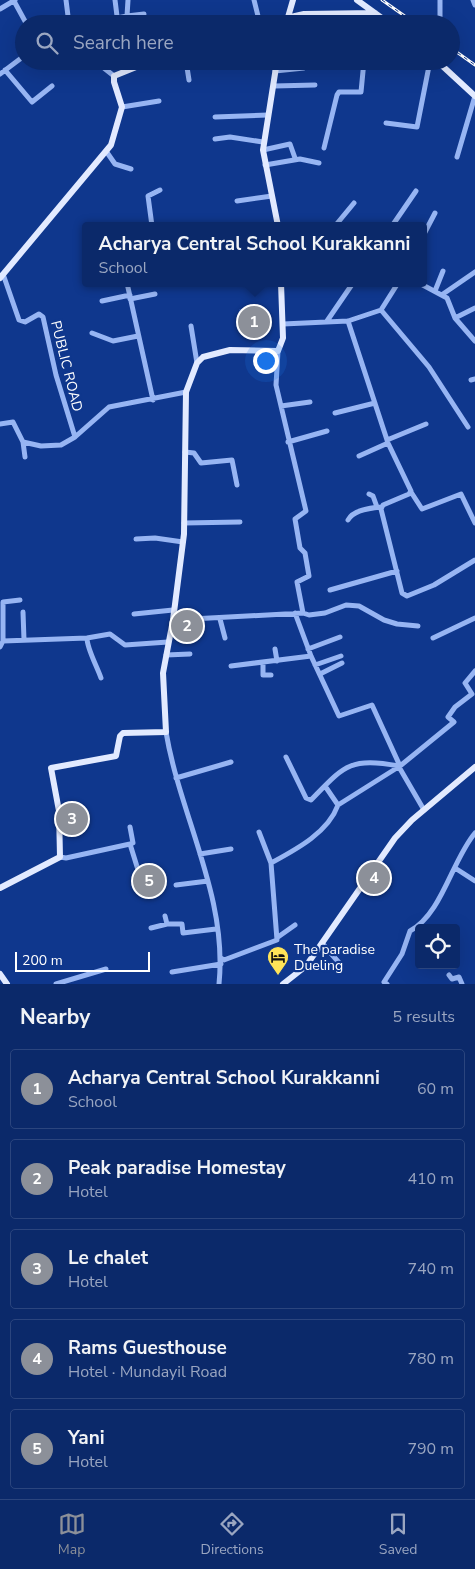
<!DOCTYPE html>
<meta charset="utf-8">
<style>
:root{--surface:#0b296a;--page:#143170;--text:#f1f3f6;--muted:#9aa6c1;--line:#2b457e;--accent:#8c9099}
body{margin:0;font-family:"Nunito Sans",sans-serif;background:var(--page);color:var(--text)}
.controls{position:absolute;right:15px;bottom:15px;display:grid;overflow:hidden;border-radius:5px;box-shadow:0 5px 20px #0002}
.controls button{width:45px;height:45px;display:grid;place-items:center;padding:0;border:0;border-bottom:1px solid var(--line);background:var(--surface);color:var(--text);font:25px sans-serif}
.scale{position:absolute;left:15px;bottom:12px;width:135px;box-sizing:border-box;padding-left:5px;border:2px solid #fff;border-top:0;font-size:14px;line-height:18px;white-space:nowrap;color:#fff;-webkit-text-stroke:4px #0f378d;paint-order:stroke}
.you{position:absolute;left:265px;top:360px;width:18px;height:18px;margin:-12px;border:4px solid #fff;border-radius:50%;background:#1a73e8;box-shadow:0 0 0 8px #1a73e833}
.badge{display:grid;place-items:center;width:32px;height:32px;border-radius:50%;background:var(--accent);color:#fff;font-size:16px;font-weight:700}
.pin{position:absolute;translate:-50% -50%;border:2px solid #fff;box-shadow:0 1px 5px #0006}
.popup{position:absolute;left:82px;top:222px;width:345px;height:65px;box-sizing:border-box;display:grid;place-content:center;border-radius:5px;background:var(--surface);filter:drop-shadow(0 1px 4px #0005);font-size:16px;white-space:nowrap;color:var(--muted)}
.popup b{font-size:19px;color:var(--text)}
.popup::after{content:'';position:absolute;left:50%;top:100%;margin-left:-10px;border:10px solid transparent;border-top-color:var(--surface)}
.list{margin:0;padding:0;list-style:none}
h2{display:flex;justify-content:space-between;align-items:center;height:65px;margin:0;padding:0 20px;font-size:21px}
h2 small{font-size:16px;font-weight:400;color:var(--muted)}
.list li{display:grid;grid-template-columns:32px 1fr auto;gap:15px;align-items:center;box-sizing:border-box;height:80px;margin:0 10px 10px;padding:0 10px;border:1px solid var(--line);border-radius:5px}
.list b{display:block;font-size:19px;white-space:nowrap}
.list p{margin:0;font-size:16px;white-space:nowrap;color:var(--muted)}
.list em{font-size:16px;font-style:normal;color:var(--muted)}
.icon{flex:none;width:28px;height:28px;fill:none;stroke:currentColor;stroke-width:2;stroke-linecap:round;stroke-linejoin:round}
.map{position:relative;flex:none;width:475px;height:984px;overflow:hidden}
.search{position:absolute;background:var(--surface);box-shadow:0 5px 20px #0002;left:15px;right:15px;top:15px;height:55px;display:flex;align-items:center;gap:12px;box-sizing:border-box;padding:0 18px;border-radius:28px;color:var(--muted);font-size:19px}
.sheet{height:515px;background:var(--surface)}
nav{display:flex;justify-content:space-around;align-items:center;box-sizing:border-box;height:70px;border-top:1px solid var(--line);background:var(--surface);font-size:14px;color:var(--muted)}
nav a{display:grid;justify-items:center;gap:2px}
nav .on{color:var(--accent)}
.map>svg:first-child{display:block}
.green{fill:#214eac}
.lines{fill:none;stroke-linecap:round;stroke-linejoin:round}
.minor{stroke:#97b5f3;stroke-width:5}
.major{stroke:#e2eaff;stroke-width:6}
.rail-casing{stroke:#fff;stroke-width:3}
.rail{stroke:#0f378d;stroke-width:1;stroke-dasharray:4;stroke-linecap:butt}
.labels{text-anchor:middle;stroke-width:4.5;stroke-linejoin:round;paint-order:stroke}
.street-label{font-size:14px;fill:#fff;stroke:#0f378d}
.poi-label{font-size:14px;fill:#fff;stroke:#0f378d;text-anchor:start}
</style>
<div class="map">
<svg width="475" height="984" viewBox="0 0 475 984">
<rect width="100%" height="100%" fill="#0f378d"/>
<path class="green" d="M263,308L264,325L239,326V309Z"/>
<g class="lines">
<path class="minor" d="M66,0L69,24
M115,0L118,24
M254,0L260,24
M473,0L475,5
M14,1L26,23
M0,9L15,0
M127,16L144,14
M117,18L127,16L128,0
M100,20L116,19
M440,24V0
M95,61L114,76
M186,61L189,80
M233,61L234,65
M5,70L32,102L52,86
M275,71L304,68
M0,74L24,56
M274,86L315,85
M122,107L159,101
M215,117L268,115
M386,123L417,127L430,61
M215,139L230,137L263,142
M324,148L337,95L339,92H361L364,61
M263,150L290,144L295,158
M106,151L115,164L131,169
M457,157L475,96
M265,165L300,159L319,163
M237,201L272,196
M152,226L148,196L160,190
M335,226L354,203
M392,226L416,191
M423,236L435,213
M3,274L19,320L25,322L39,314L43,317L56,375L75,437
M127,283L153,400
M419,283L447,298L455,318L475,341
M435,291L443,271
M443,294L475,272
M130,299L155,294
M102,301L130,295
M381,310L429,367L468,427
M455,318L475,308
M327,321L353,283
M348,321L388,443L411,491L409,494L383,505L381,509L402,593L407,596L434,585L475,560
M283,324L348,321L381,310L398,283
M191,326L197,363
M92,333L113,341L138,336
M278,351L276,385L306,511L295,519L300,548L305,553L309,576L297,582L303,613
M471,380L475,379
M281,406L310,402
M335,413L375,403
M0,424L13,422L23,442L41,446L61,445L75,437L109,407L186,392
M387,440L426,424
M23,442L25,457
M288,442L327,431
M185,452L194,453L201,463L232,460L237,485
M359,456L388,443
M411,492L422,509L461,494L475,523
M369,494L373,496L377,507
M348,520C353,510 370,508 381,507
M184,523L240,522
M136,539L155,538L183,542
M330,590L397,571
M23,612L24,640
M295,613L311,656L339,716L372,705L400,766
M134,614L173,610
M220,619L225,638
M173,620L303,613L309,615L325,613L346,605L359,606L384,620L397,624L418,626
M87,638C87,649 97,666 101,678
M433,638L475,618
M3,641V602L20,600
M0,647L3,641L87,638L110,634L125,645L168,642
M275,649L277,661
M308,649L340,637
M166,655L190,654
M263,663V675H271
M315,665L341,656
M231,666L311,656
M320,674L342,663
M166,732C180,816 228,897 219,984
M286,757L306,798L311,800C344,766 349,757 399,766
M399,767L424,810
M176,778L231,762
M325,786L338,805
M259,832L271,863
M130,844L139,873L157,870
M200,854L231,849
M60,857L66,858L130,844L133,843L130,827
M455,868L475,881
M176,885L208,881
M165,916L167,924H182L183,933L216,929
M151,928L167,924
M278,937L295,925
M322,943L341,965
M221,958L224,960L277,940L271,863C295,850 328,833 338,805L400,766L454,722L448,717L455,707L472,694L465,683L475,671
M172,972L221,964
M449,975L452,979L459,977L462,984
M56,984L106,969
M387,984L384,982L402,954L410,931C442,914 452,860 475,833"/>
<path class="major" d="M357,0L390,24
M260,24L304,14L375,13
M286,24L293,0
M277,61L263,150L278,226
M437,61L475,96
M0,278L111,145L122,107L114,82V76L151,61
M0,888L60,857L59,811L51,768L116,756L120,736L123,733L166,732L163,673L173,620L184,534L186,392L197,363L203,357L230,350L278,351L283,338L281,283
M0,974L7,984
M283,984L306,966L395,838L412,820L475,767"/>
<g class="rail-casing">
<path id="rail" d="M382,0L416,24
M451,48L475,65"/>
</g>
<use href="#rail" class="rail"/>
</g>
<defs>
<g id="hotel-pin" transform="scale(1.125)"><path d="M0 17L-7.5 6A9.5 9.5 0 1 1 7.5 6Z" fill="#ffe458" stroke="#0f378d"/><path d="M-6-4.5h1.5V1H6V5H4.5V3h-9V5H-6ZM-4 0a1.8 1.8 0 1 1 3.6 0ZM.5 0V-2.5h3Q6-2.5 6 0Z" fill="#111"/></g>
</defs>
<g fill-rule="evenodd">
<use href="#hotel-pin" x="278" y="957"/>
</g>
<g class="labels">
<g class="street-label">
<text transform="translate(67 366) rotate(76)" y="5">PUBLIC ROAD</text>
</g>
<g class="poi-label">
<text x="294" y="954">The paradise<tspan x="294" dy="16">Dueling</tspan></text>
</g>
</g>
</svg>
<div class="controls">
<button><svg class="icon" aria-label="locate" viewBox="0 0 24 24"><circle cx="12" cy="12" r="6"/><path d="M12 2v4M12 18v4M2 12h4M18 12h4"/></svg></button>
</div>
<div class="scale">200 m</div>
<div class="you"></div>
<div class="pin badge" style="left:254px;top:322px">1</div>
<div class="popup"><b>Acharya Central School Kurakkanni</b>School</div>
<div class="pin badge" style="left:187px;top:626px">2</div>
<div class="pin badge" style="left:72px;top:819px">3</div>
<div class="pin badge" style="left:374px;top:878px">4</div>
<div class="pin badge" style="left:149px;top:881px">5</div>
<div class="search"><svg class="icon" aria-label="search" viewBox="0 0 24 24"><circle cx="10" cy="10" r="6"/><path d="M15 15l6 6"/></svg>Search here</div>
</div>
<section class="sheet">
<h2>Nearby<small>5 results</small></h2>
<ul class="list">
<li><span class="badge">1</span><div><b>Acharya Central School Kurakkanni</b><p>School</p></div><em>60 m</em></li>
<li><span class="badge">2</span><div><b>Peak paradise Homestay</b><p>Hotel</p></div><em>410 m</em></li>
<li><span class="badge">3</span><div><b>Le chalet</b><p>Hotel</p></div><em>740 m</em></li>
<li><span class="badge">4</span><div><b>Rams Guesthouse</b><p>Hotel · Mundayil Road</p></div><em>780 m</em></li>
<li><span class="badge">5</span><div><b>Yani</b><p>Hotel</p></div><em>790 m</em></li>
</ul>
</section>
<nav>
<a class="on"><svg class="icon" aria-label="map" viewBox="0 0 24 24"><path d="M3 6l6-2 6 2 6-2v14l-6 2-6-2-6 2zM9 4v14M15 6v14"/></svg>Map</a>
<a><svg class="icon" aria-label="directions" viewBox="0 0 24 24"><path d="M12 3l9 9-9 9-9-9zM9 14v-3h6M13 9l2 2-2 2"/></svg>Directions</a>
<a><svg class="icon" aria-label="saved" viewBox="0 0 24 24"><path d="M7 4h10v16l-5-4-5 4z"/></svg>Saved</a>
</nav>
